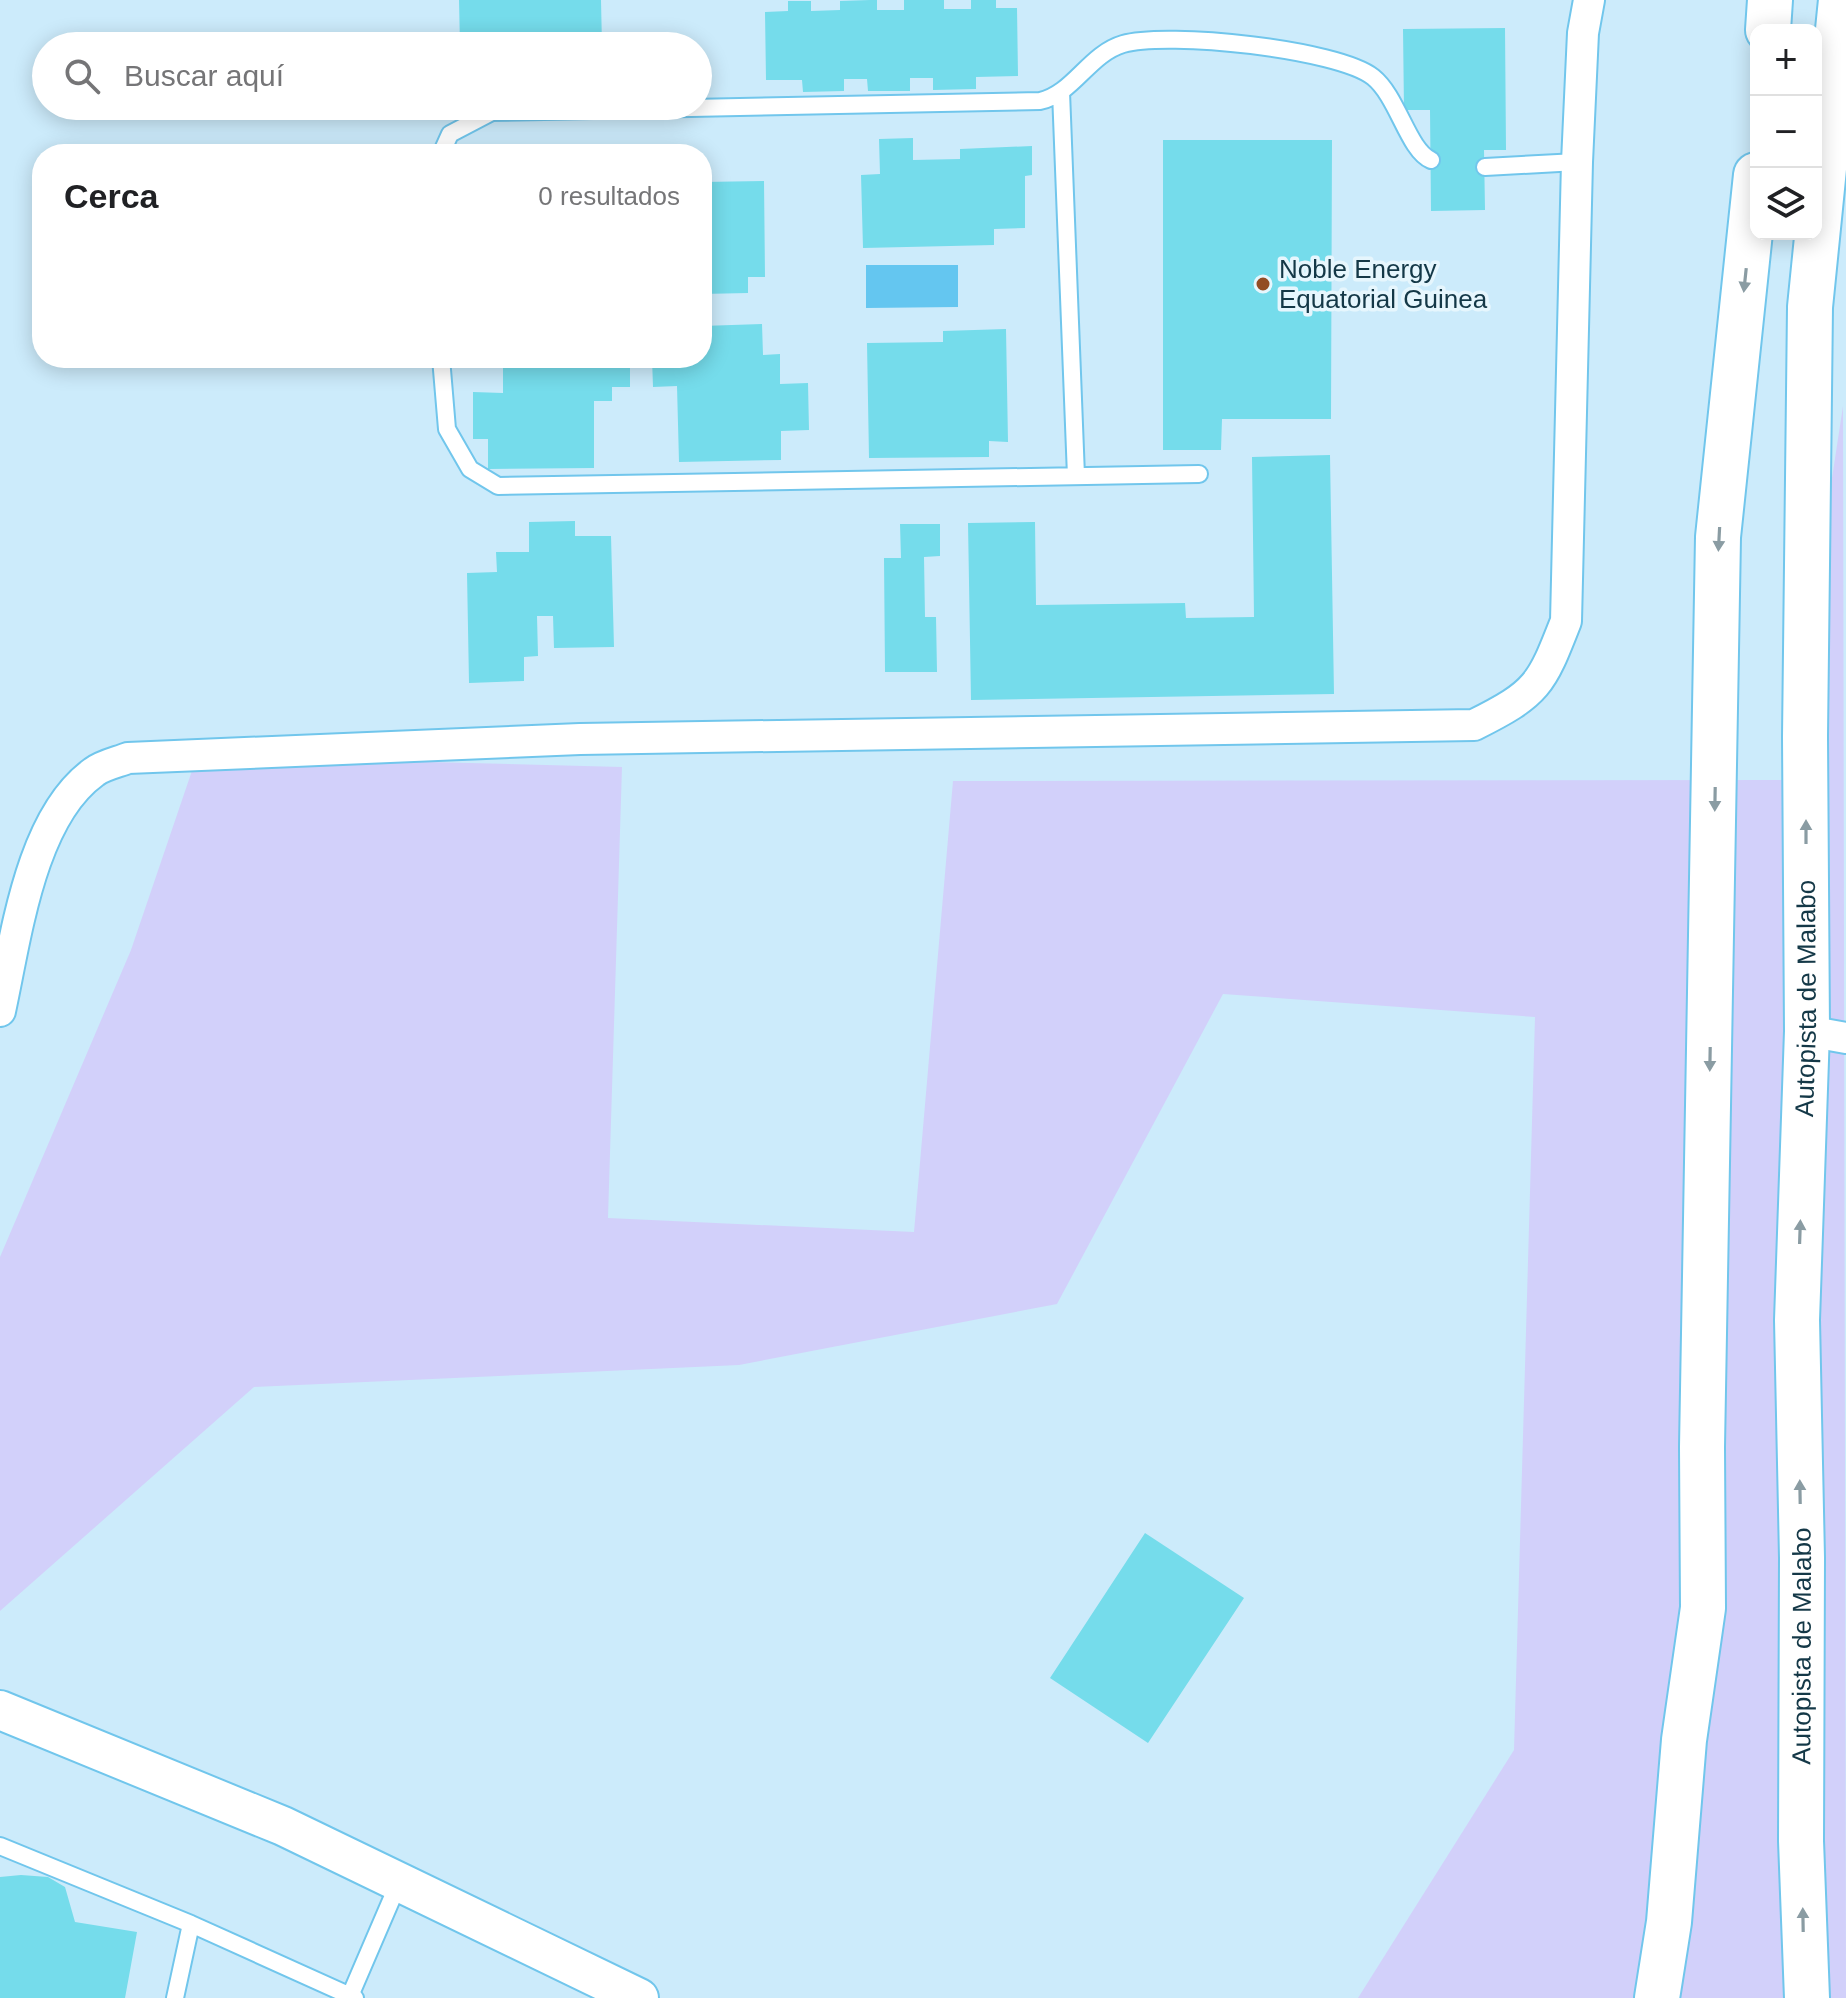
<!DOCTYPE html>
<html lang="es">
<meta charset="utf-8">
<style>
:root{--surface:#fff;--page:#f6f6f6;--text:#202124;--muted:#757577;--line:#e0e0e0}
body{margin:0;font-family:Arial,sans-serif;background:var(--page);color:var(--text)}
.controls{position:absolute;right:24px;top:24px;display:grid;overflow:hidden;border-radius:16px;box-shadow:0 4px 20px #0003}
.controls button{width:72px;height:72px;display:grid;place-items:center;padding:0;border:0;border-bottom:2px solid var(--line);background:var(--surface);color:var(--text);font:40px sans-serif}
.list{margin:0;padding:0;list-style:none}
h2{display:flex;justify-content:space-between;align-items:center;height:104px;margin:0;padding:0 32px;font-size:34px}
h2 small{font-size:26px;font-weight:400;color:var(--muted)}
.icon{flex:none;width:44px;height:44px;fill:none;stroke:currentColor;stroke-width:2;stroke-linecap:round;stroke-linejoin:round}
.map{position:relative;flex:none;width:1846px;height:1998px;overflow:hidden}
.search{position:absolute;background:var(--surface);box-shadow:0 4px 20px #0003;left:32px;top:32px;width:680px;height:88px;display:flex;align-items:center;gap:20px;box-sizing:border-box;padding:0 28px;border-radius:44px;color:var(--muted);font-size:30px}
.panel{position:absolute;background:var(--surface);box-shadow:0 4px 20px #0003;left:32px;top:144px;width:680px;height:224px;border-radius:32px}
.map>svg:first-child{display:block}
.green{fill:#d2d0fa}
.water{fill:#64c6f0}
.building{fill:#75dceb}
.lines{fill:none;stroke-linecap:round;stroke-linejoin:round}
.service-casing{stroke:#71c6ec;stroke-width:20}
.minor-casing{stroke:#71c6ec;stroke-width:34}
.tertiary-casing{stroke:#71c6ec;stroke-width:42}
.trunk-casing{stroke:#71c6ec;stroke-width:48}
.service{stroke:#fff;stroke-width:16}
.minor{stroke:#fff;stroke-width:30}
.tertiary{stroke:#fff;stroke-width:38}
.trunk{stroke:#fff;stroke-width:44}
.oneway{fill:#8a9ca3}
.poi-dot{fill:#924c24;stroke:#e6f6fd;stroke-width:3}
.labels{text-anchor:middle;stroke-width:7;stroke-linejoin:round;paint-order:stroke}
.poi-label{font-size:26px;fill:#143847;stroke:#e6f6fd;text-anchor:start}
.street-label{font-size:26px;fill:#143847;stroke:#e6f6fd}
</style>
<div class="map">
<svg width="1846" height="1998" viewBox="0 0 1846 1998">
<rect width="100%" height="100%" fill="#ccebfb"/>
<path class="green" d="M1843,406L1846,1998H1358L1514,1750L1535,1017L1223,994L1057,1304L739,1365L254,1387L0,1611V1257L131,950L197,756L622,767L608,1218L914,1232L953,781L1786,780Z"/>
<path class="water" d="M866,265H958V307L866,308Z"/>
<path class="building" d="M459,0H601L602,46H460Z
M870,0H877V10H904V0H944V9H971V0H996V8H1017L1018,76L976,77V89L933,90V78H910V91H868L867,79H844V91L803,92L802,80H766L765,12L788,11V1H811V11L840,10V1Z
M1505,28L1506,150H1484L1485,210L1431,211L1430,110H1404L1403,29Z
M913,138V160L960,159V149L1032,146V175L1025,176V228L994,229V245L863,248L861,175L880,174L879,139Z
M1163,140H1332L1331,419H1222L1221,450H1163Z
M587,149V154H483V151Z
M764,181L765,277H748V293L702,294V182Z
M762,324L763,355L780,354V384L808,383L809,430L781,431V460L679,462L677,386L653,387L652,358H702V326Z
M1006,329L1008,442L989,441V457L869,458L867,343L943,342V331Z
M519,358H630V387H612V401H594V468L488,469V439H473V392L503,393V363H519Z
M1330,455L1334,694L971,700L968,523L1035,522L1036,605L1185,603L1186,618L1254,617L1252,457Z
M575,521V536H611L614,647L554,648L553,616H537L538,656L524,657V681L469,683L467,573L497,572L496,552H529V522Z
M900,524H940V556L924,557L925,617H936L937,672H885L884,558H901Z
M1145,1533L1244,1598L1148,1743L1050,1678Z
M21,1875L48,1877L65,1887L75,1922L137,1932L125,1998H0V1877Z"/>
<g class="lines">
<g class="service-casing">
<path id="service" d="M1061,92L1076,476
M441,154L450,134L492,112L1040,101C1073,94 1089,54 1123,44C1167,31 1338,49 1373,77C1398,97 1408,150 1431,160
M1485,167L1577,162
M441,358L447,429L470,469L498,486L1199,474
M0,1846L191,1924L355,1998
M350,1996L399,1882
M175,1998L191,1924"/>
</g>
<g class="minor-casing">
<path id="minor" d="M0,1011C16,938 30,818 94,772C103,765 118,762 128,758L580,739L1474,725C1538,693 1541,685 1566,621L1577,162L1583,33L1589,0
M1807,1031L1846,1038"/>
</g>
<g class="tertiary-casing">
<path id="tertiary" d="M0,1710L283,1826L639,1998"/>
</g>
<g class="trunk-casing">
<g id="trunk">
<path d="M1768,30L1770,0"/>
<path d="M1657,1998L1669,1922L1684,1740L1703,1608L1702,1447L1718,537L1756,175"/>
<path id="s1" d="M1807,1998L1801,1841L1802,1558L1797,1320L1807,1031L1805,737L1810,307L1841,0"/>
</g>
</g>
<use href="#service" class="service"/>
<use href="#minor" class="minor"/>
<use href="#tertiary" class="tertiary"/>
<use href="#trunk" class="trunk"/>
</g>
<defs><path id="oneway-solid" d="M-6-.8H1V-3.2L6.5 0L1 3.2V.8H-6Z" transform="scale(2)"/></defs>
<g class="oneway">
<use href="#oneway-solid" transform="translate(1745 280) rotate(96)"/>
<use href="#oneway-solid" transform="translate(1719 539) rotate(93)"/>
<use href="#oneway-solid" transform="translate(1715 799) rotate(91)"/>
<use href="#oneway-solid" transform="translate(1806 832) rotate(-90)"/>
<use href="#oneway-solid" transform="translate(1710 1059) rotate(91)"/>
<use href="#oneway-solid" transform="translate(1800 1232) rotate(-88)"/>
<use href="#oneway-solid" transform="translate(1800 1492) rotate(-91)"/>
<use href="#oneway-solid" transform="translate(1803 1920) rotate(-91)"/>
</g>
<circle class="poi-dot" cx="1263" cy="284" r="8"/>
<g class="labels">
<g class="poi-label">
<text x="1279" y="278">Noble Energy<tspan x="1279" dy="30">Equatorial Guinea</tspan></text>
</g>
<g class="street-label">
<text dy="9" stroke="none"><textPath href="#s1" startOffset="1000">Autopista de Malabo</textPath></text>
<text dy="9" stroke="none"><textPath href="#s1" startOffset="352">Autopista de Malabo</textPath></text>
</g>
</g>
</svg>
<div class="controls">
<button>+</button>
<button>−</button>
<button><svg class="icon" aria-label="layers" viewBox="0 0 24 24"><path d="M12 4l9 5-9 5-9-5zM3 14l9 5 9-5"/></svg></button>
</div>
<div class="search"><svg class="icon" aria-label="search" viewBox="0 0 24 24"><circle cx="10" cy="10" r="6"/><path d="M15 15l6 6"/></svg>Buscar aquí</div>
<section class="panel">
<h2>Cerca<small>0 resultados</small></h2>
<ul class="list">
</ul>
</section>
</div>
